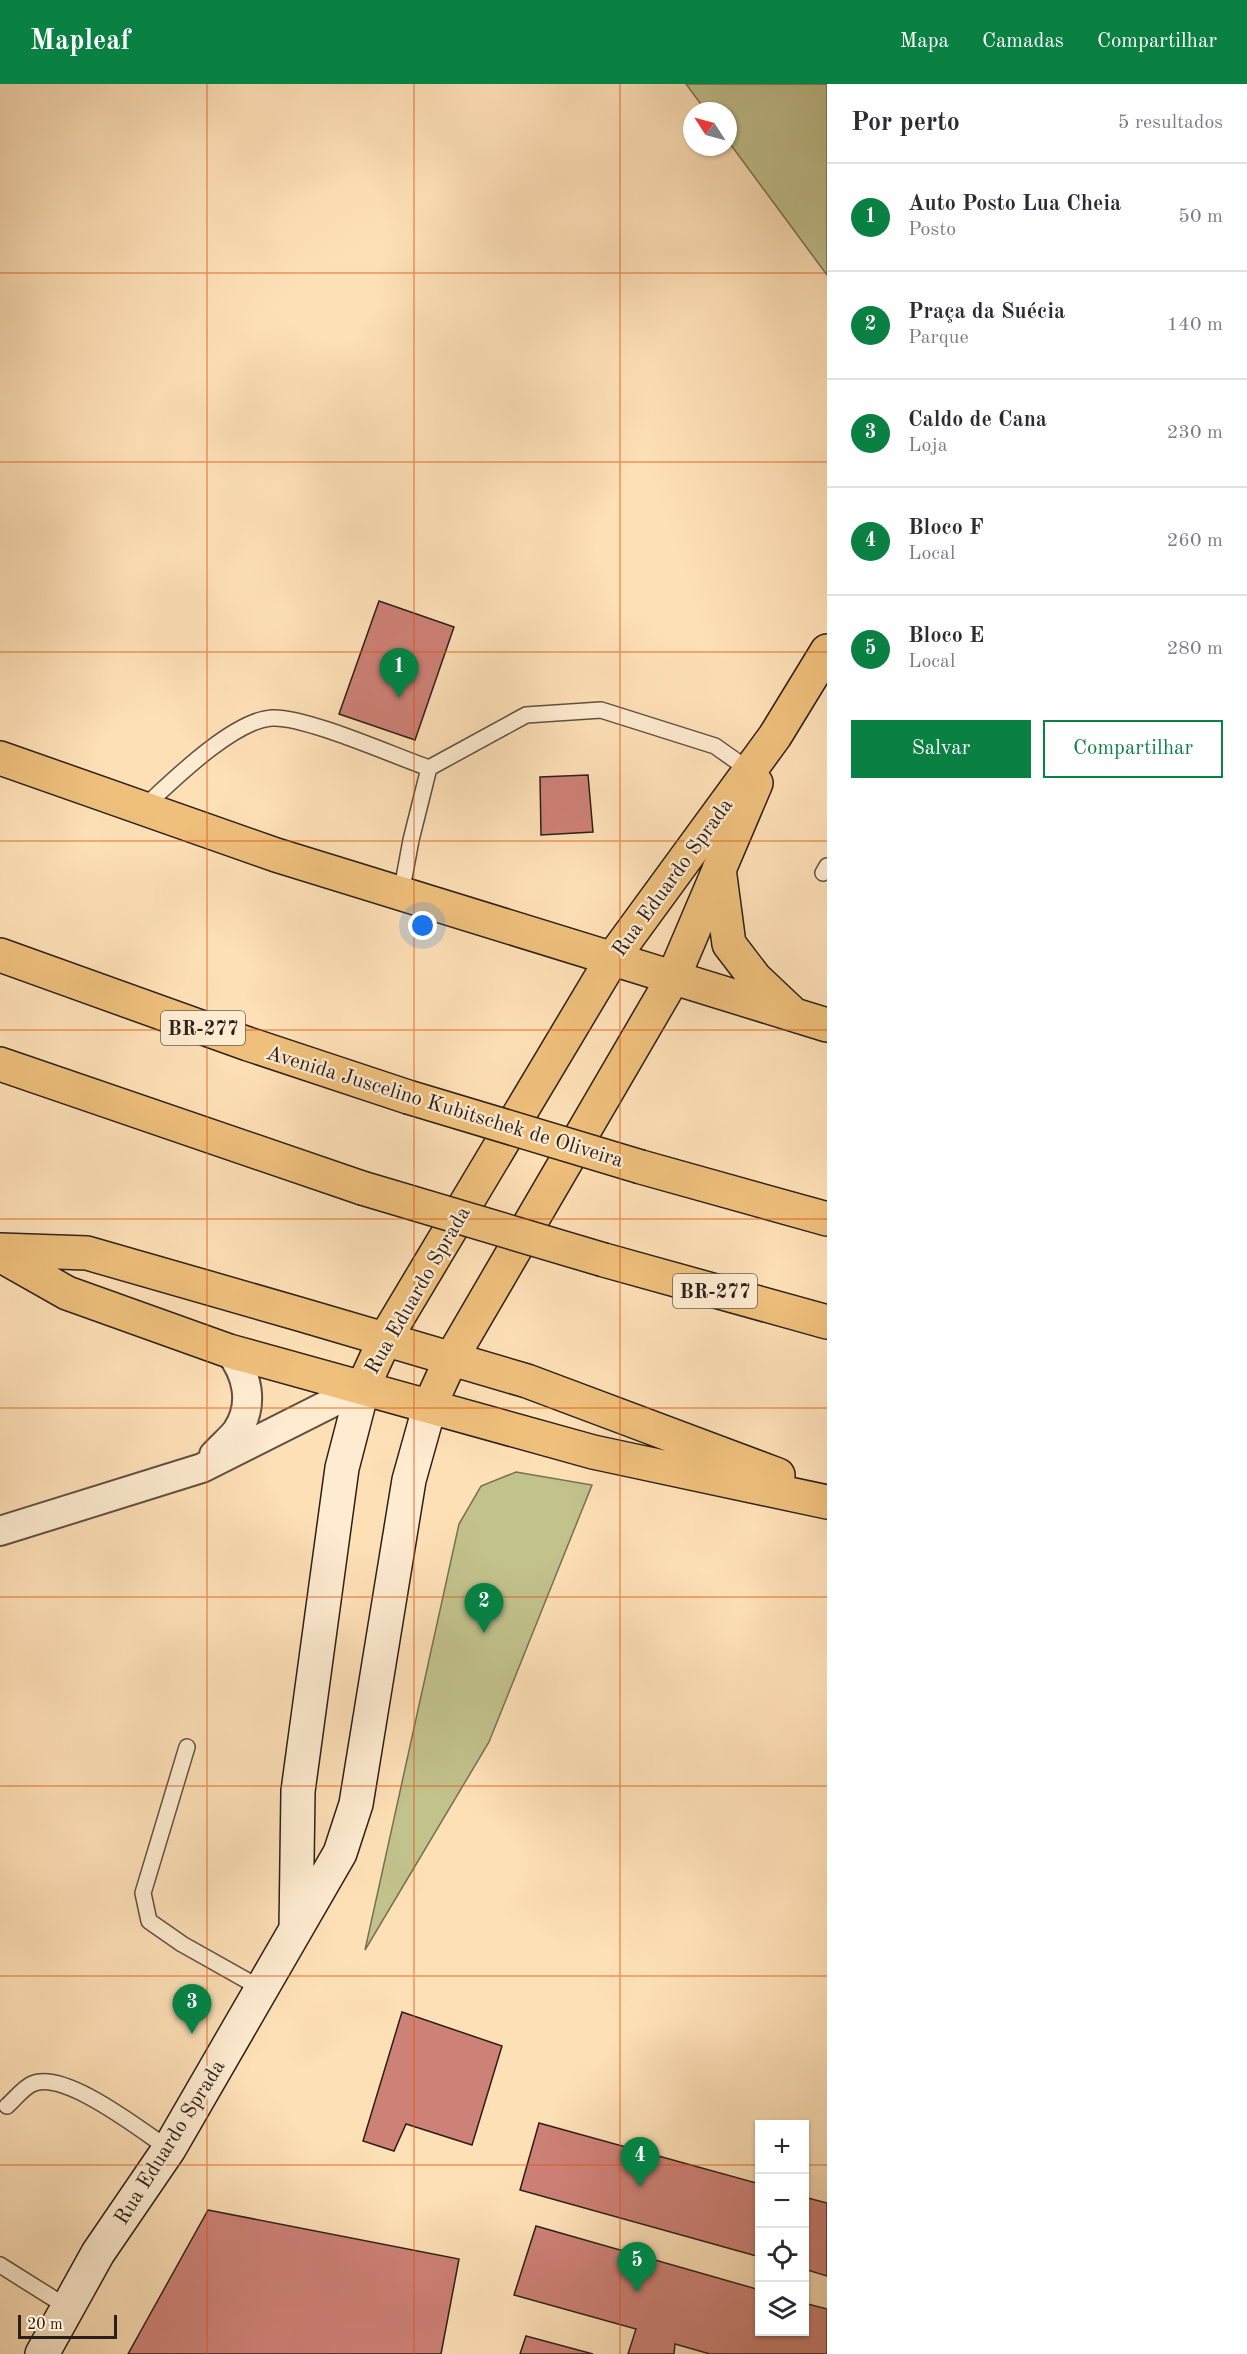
<!DOCTYPE html>
<html lang="pt">
<meta charset="utf-8">
<style>
:root{--surface:#fff;--page:#f7f7f7;--text:#2b2b33;--muted:#7c7c81;--line:#e1e1e2;--accent:#0b8043}
body{margin:0;font-family:"Old Standard TT",serif;background:var(--page);color:var(--text)}
.controls{position:absolute;right:18px;bottom:18px;display:grid;overflow:hidden;border-radius:0px;box-shadow:0 2px 4px #0004}
.controls button{width:54px;height:54px;display:grid;place-items:center;padding:0;border:0;border-bottom:2px solid var(--line);background:var(--surface);color:var(--text);font:30px sans-serif}
.compass{position:absolute;left:683px;top:18px;width:54px;height:54px;border-radius:50%;background:var(--surface);box-shadow:0 2px 4px #0004;rotate:306deg}
.scale{position:absolute;left:18px;bottom:15px;width:99px;box-sizing:border-box;padding-left:6px;border:3px solid #2b2019;border-top:0;font-size:16px;line-height:21px;white-space:nowrap;color:#2b2019;-webkit-text-stroke:4px #feebd0;paint-order:stroke}
.you{position:absolute;left:423px;top:842px;width:21px;height:21px;margin:-15px;border:4px solid #fff;border-radius:50%;background:#1a73e8;box-shadow:0 0 0 9px #1a73e833}
.badge{display:grid;place-items:center;width:39px;height:39px;border-radius:50%;background:var(--accent);color:#fff;font-size:20px;font-weight:700}
.pin{position:absolute;translate:-50% -50px;filter:drop-shadow(0 2px 3px #0008)}
.pin::after{content:'';position:absolute;top:32px;width:21px;height:18px;background:inherit;clip-path:polygon(0 0,100% 0,50% 100%)}
.list{margin:0;padding:0;list-style:none}
h2{display:flex;justify-content:space-between;align-items:center;height:78px;margin:0;padding:0 24px;font-size:26px}
h2 small{font-size:20px;font-weight:400;color:var(--muted)}
.list li{display:grid;grid-template-columns:39px 1fr auto;gap:18px;align-items:center;box-sizing:border-box;height:108px;padding:0 24px;border-top:2px solid var(--line)}
.list b{display:block;font-size:22px;white-space:nowrap}
.list p{margin:0;font-size:20px;white-space:nowrap;color:var(--muted)}
.list em{font-size:20px;font-style:normal;color:var(--muted)}
.actions{display:flex;gap:12px;padding:18px 24px}
.actions a{flex:1;padding:14px 0;border:2px solid var(--accent);border-radius:0px;text-align:center;font-size:21px;color:var(--accent)}
.actions .main{background:var(--accent);color:#fff}
.icon{flex:none;width:33px;height:33px;fill:none;stroke:currentColor;stroke-width:2;stroke-linecap:round;stroke-linejoin:round}
.map{position:relative;flex:none;width:827px;height:2270px;overflow:hidden}
header{display:flex;align-items:center;gap:36px;box-sizing:border-box;height:84px;padding:0 30px;background:var(--accent);color:#fff}
header strong{font-size:28px}
nav{display:flex;gap:33px;margin-inline-start:auto;font-size:21px}
main{display:flex}
aside{flex:1;background:var(--surface)}
.map>svg:first-child{display:block}
.green{fill:#c2c28d;stroke:#767153;stroke-width:1.5}
.building{fill:#ce8177;stroke:#2b2019;stroke-width:1.5}
.lines{fill:none;stroke-linecap:round;stroke-linejoin:round}
.lane-casing{stroke:#605040;stroke-width:18}
.street-casing{stroke:#605040;stroke-width:32}
.secondary-casing{stroke:#2b2019;stroke-width:36}
.primary-casing{stroke:#2b2019;stroke-width:36}
.highway-casing{stroke:#2b2019;stroke-width:36}
.lane{stroke:#feebd0;stroke-width:15}
.street{stroke:#feebd0;stroke-width:28}
.secondary{stroke:#feebd0;stroke-width:33}
.primary{stroke:#efc07c;stroke-width:33}
.highway{stroke:#efc07c;stroke-width:33}
.highway-bridge-casing{stroke:#2b2019;stroke-width:36;stroke-linecap:butt}
.highway-bridge{stroke:#efc07c;stroke-width:33}
.grid{fill:none;stroke:#df560d;stroke-width:1.5;stroke-opacity:0.55}
.labels{text-anchor:middle;stroke-width:4.5;stroke-linejoin:round;paint-order:stroke}
.shield{fill:#feebd0;stroke:#6a5d50;stroke-width:1.5}
.shield-label{font-size:20px;font-weight:bold;fill:#2b2019}
.street-label{font-size:21px;fill:#2b2019;stroke:#feebd0}
</style>
<header>
<strong>Mapleaf</strong>
<nav><a>Mapa</a><a>Camadas</a><a>Compartilhar</a></nav>
</header>
<main>
<div class="map">
<svg width="827" height="2270" viewBox="0 0 827 2270">
<rect width="100%" height="100%" fill="#fee0b7"/>
<filter id="stains"><feTurbulence type="fractalNoise" baseFrequency=".00333" numOctaves="4"/><feColorMatrix values="0 0 0 0 .2 0 0 0 0 .09 0 0 0 0 .02 0 0 0 .5 -.17"/></filter>
<radialGradient id="worn" r=".72"><stop offset=".6" stop-color="#630" stop-opacity="0"/><stop offset="1" stop-color="#630" stop-opacity=".3"/></radialGradient>
<path class="green" d="M686,0H827V191L728,57V27H706Z
M516,1388L592,1401L489,1658L365,1866L459,1440L481,1402Z"/>
<path class="building" d="M379,517L454,543L415,656L339,630Z
M588,691L593,748L541,751L540,693Z
M402,1928L502,1962L472,2061L406,2040L394,2067L363,2057Z
M539,2039L760,2100V2173L520,2106Z
M804,2113L827,2119V2192L804,2185Z
M208,2126L459,2175L441,2270H128Z
M536,2142L760,2206V2248H804V2219L827,2225V2270H710L675,2260L674,2270H628L636,2245L514,2211Z
M526,2252L593,2270H520Z"/>
<g class="lines">
<g class="lane-casing">
<path id="lane" d="M142,725C170,699 233,636 272,634C305,632 394,672 429,684
M823,789L827,782
M401,810L411,756L429,684L526,631L601,626L715,662L749,686
M187,1663L143,1809L149,1837L182,1860L262,1905
M7,2022C15,2015 23,2004 32,2000C64,1985 142,2047 169,2065
M0,2181L67,2223"/>
</g>
<g class="street-casing">
<path id="street" d="M214,1371C221,1363 231,1355 237,1347C255,1320 247,1289 229,1267
M0,1447L202,1384L363,1303"/>
</g>
<g class="secondary-casing">
<path id="secondary" d="M296,1845L298,1707L342,1384L363,1303
M42,2270L98,2169L169,2065L340,1769L356,1720L409,1396L430,1321"/>
</g>
<g class="primary-casing">
<path id="primary" d="M0,674L276,771L827,941
M719,785L729,860L755,894L791,928
M0,1166L87,1169L299,1230L527,1297L778,1391
M0,1171L67,1209L229,1267L593,1368L827,1418
M363,1303L385,1255L612,875L775,652L827,567
M430,1321L451,1275L673,894L756,699"/>
</g>
<g class="highway-casing">
<path id="highway" d="M0,871L248,960L408,1013
M0,980L362,1104
M641,1083L827,1135
M604,1176L827,1238"/>
</g>
<use href="#lane" class="lane"/>
<use href="#street" class="street"/>
<use href="#secondary" class="secondary"/>
<use href="#primary" class="primary"/>
<use href="#highway" class="highway"/>
<g class="highway-bridge-casing">
<path id="highway-bridge" d="M408,1013L641,1083
M362,1104L604,1176"/>
</g>
<use href="#highway-bridge" class="highway-bridge"/>
</g>
<path class="grid" d="M207,0V2270M414,0V2270M620,0V2270M0,189H827M0,378H827M0,568H827M0,757H827M0,946H827M0,1135H827M0,1324H827M0,1513H827M0,1702H827M0,1892H827M0,2081H760M804,2081H827"/>
<g class="labels">
<g class="shield">
<rect x="161" y="927" width="84" height="34" rx="4.5"/>
<rect x="673" y="1190" width="84" height="34" rx="4.5"/>
</g>
<g class="shield-label">
<text x="203" y="951">BR-277</text>
<text x="715" y="1214">BR-277</text>
</g>
<g class="street-label">
<text transform="translate(672 793) rotate(-54)" y="7">Rua Eduardo Sprada</text>
<text transform="translate(445 1022) rotate(17)" y="7">Avenida Juscelino Kubitschek de Oliveira</text>
<text transform="translate(417 1206) rotate(-60)" y="7">Rua Eduardo Sprada</text>
<text transform="translate(169 2058) rotate(-58)" y="7">Rua Eduardo Sprada</text>
</g>
</g>
<rect width="100%" height="100%" filter="url(#stains)"/>
<rect width="100%" height="100%" fill="url(#worn)"/>
</svg>
<div class="controls">
<button>+</button>
<button>−</button>
<button><svg class="icon" aria-label="locate" viewBox="0 0 24 24"><circle cx="12" cy="12" r="6"/><path d="M12 2v4M12 18v4M2 12h4M18 12h4"/></svg></button>
<button><svg class="icon" aria-label="layers" viewBox="0 0 24 24"><path d="M12 4l9 5-9 5-9-5zM3 14l9 5 9-5"/></svg></button>
</div>
<svg class="compass" viewBox="-18 -18 36 36"><path d="M0-13l5 13h-10z" fill="#e53935"/><path d="M0 13l5-13h-10z" fill="#7c7c81"/></svg>
<div class="scale">20 m</div>
<div class="you"></div>
<div class="pin badge" style="left:399px;top:614px">1</div>
<div class="pin badge" style="left:484px;top:1549px">2</div>
<div class="pin badge" style="left:192px;top:1950px">3</div>
<div class="pin badge" style="left:640px;top:2103px">4</div>
<div class="pin badge" style="left:637px;top:2208px">5</div>
</div>
<aside>
<h2>Por perto<small>5 resultados</small></h2>
<ul class="list">
<li><span class="badge">1</span><div><b>Auto Posto Lua Cheia</b><p>Posto</p></div><em>50 m</em></li>
<li><span class="badge">2</span><div><b>Praça da Suécia</b><p>Parque</p></div><em>140 m</em></li>
<li><span class="badge">3</span><div><b>Caldo de Cana</b><p>Loja</p></div><em>230 m</em></li>
<li><span class="badge">4</span><div><b>Bloco F</b><p>Local</p></div><em>260 m</em></li>
<li><span class="badge">5</span><div><b>Bloco E</b><p>Local</p></div><em>280 m</em></li>
</ul>
<div class="actions"><a class="main">Salvar</a><a>Compartilhar</a></div>
</aside>
</main>
